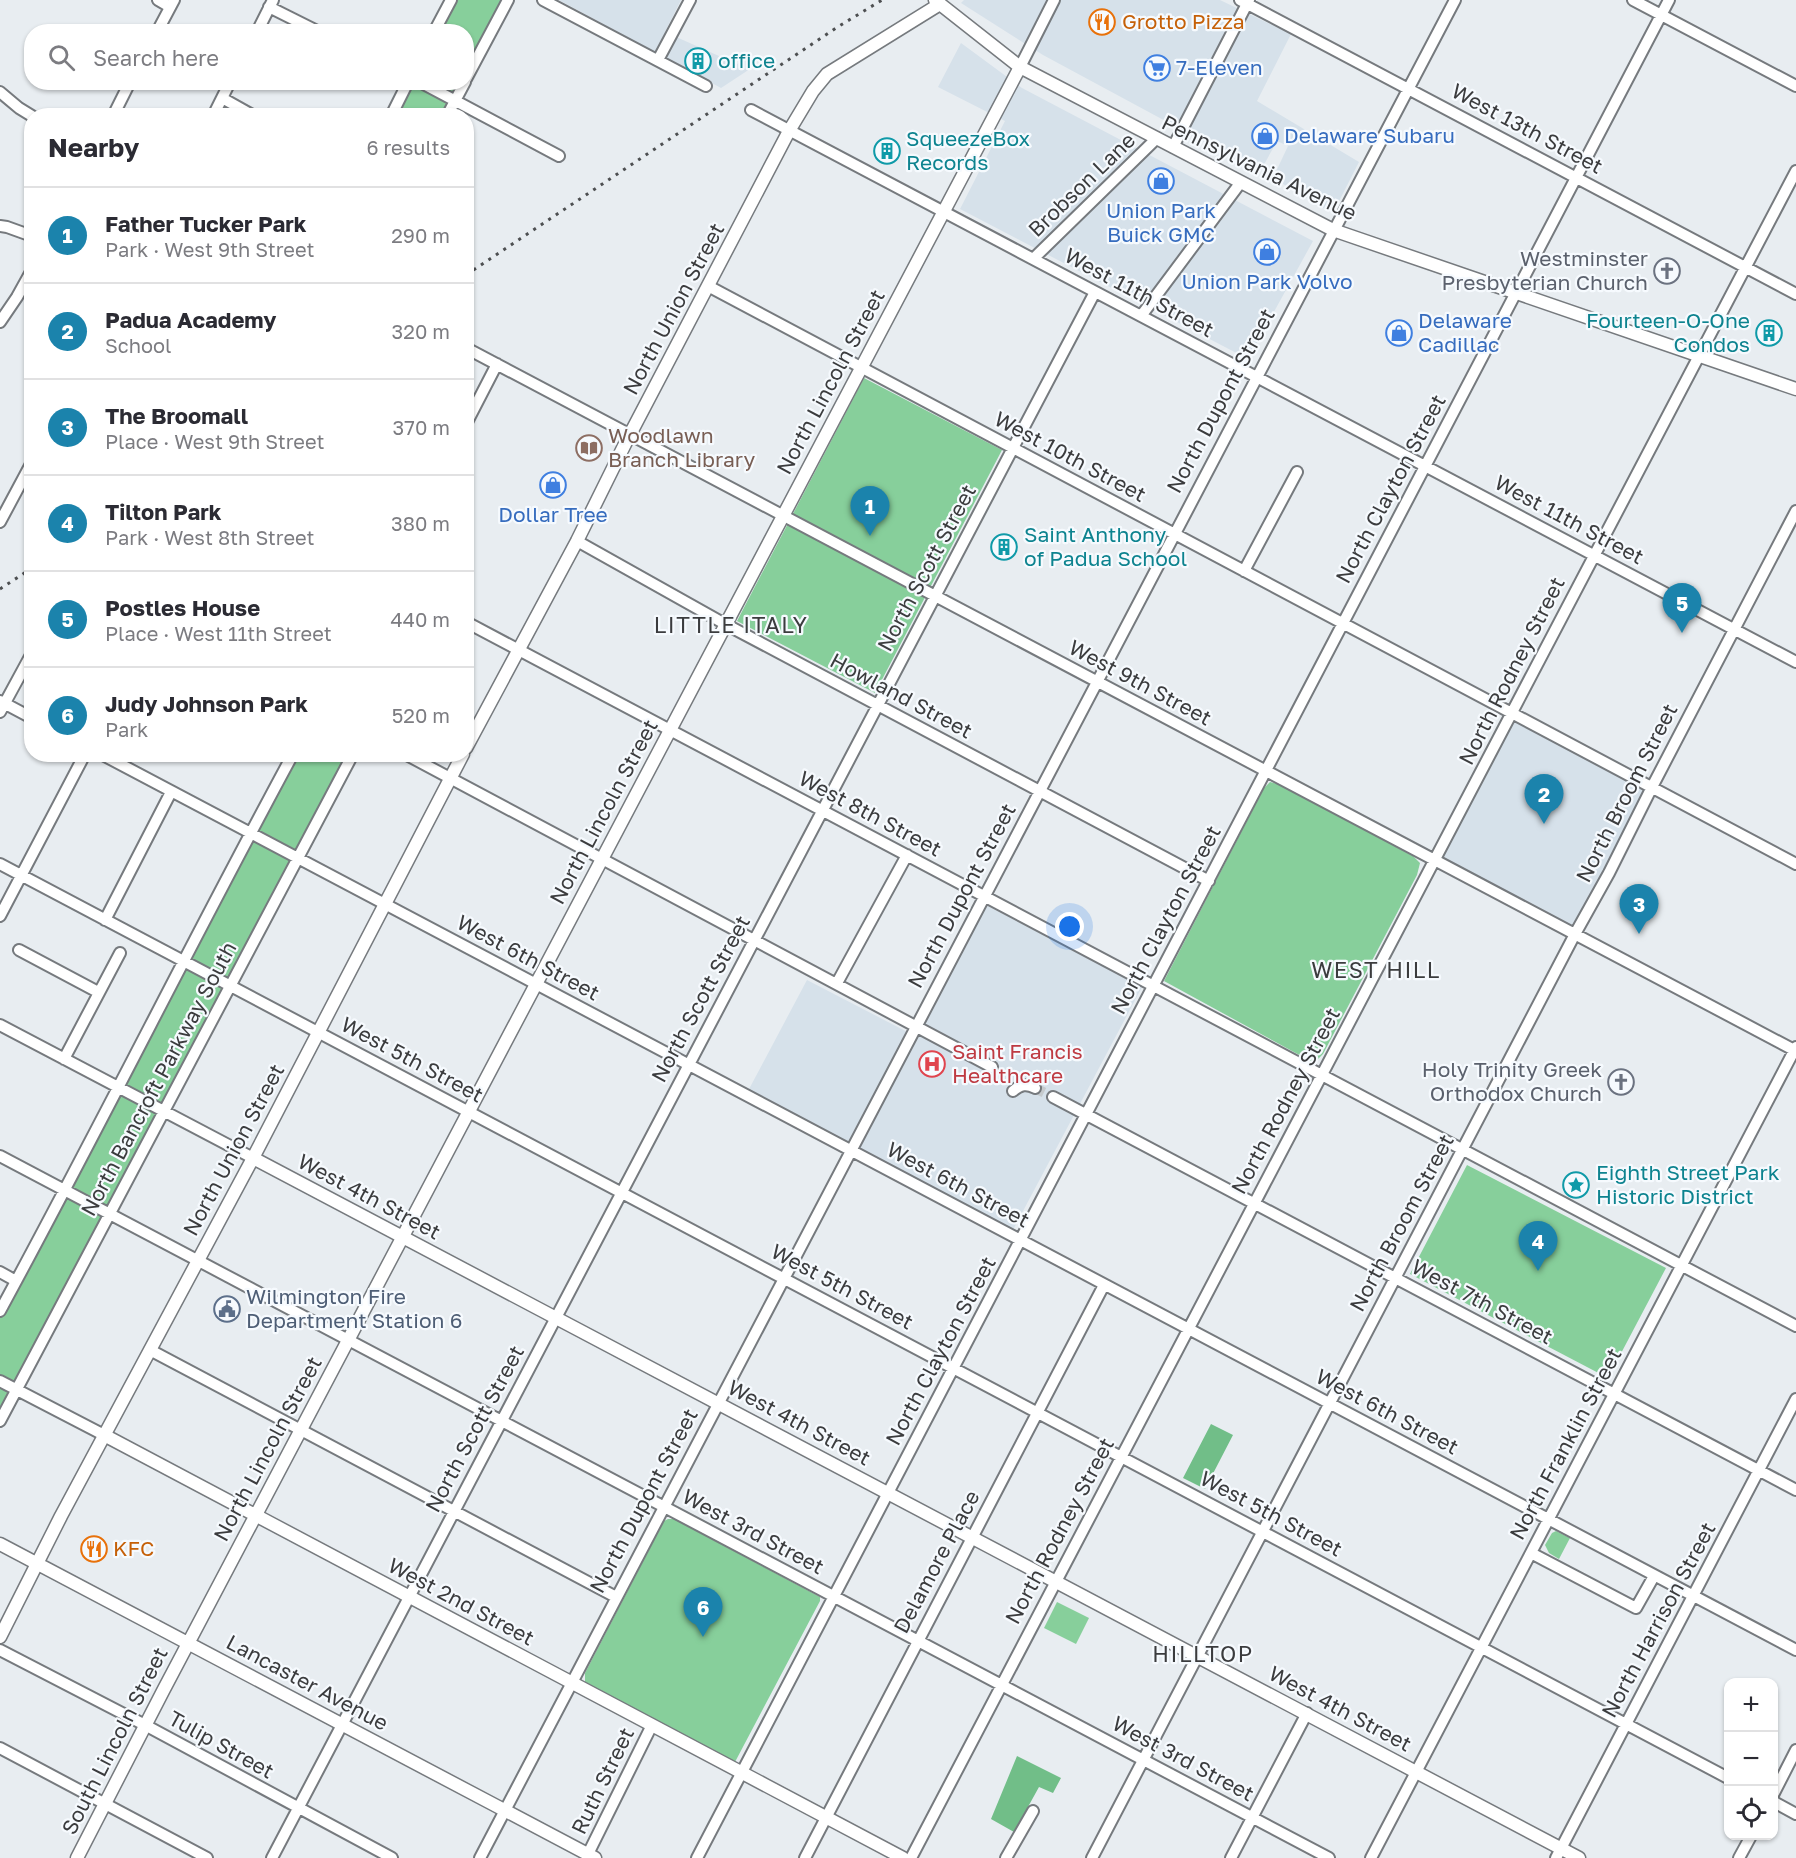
<!DOCTYPE html>
<meta charset="utf-8">
<style>
:root{--surface:#fff;--page:#f2f2f3;--text:#2b2b33;--muted:#7c7c81;--line:#e1e1e2;--accent:#1b83ac}
body{margin:0;font-family:"Golos Text",sans-serif;background:var(--page);color:var(--text)}
.controls{position:absolute;right:18px;bottom:18px;display:grid;overflow:hidden;border-radius:12px;box-shadow:0 2px 4px #0004}
.controls button{width:54px;height:54px;display:grid;place-items:center;padding:0;border:0;border-bottom:2px solid var(--line);background:var(--surface);color:var(--text);font:30px sans-serif}
.you{position:absolute;left:1070px;top:927px;width:21px;height:21px;margin:-15px;border:4px solid #fff;border-radius:50%;background:#1a73e8;box-shadow:0 0 0 9px #1a73e833}
.badge{display:grid;place-items:center;width:39px;height:39px;border-radius:50%;background:var(--accent);color:#fff;font-size:20px;font-weight:700}
.pin{position:absolute;translate:-50% -50px;filter:drop-shadow(0 2px 3px #0008)}
.pin::after{content:'';position:absolute;top:32px;width:21px;height:18px;background:inherit;clip-path:polygon(0 0,100% 0,50% 100%)}
.list{margin:0;padding:0;list-style:none}
h2{display:flex;justify-content:space-between;align-items:center;height:78px;margin:0;padding:0 24px;font-size:26px}
h2 small{font-size:20px;font-weight:400;color:var(--muted)}
.list li{display:grid;grid-template-columns:39px 1fr auto;gap:18px;align-items:center;box-sizing:border-box;height:96px;padding:0 24px;border-top:2px solid var(--line)}
.list b{display:block;font-size:22px;white-space:nowrap}
.list p{margin:0;font-size:20px;white-space:nowrap;color:var(--muted)}
.list em{font-size:20px;font-style:normal;color:var(--muted)}
.icon{flex:none;width:33px;height:33px;fill:none;stroke:currentColor;stroke-width:2;stroke-linecap:round;stroke-linejoin:round}
.map{position:relative;flex:none;width:1796px;height:1858px;overflow:hidden}
.search{position:absolute;background:var(--surface);box-shadow:0 2px 4px #0004;left:24px;top:24px;width:450px;height:66px;display:flex;align-items:center;gap:15px;box-sizing:border-box;padding:0 21px;border-radius:24px;color:var(--muted);font-size:22px}
.panel{position:absolute;background:var(--surface);box-shadow:0 2px 4px #0004;left:24px;top:108px;width:450px;height:654px;border-radius:24px}
.map>svg:first-child{display:block}
.built{fill:#d6e1ea}
.green{fill:#87cf9b}
.forest{fill:#71be88}
.lines{fill:none;stroke-linecap:round;stroke-linejoin:round}
.minor-tunnel{stroke:#c5cacd;stroke-width:10;stroke-dasharray:10 5;stroke-linecap:butt}
.minor-casing{stroke:#767a7e;stroke-width:14}
.major-casing{stroke:#767a7e;stroke-width:15}
.minor{stroke:#fff;stroke-width:10}
.major{stroke:#fff;stroke-width:12}
.rail{stroke:#4d4f51;stroke-width:3;stroke-dasharray:3 6;stroke-linecap:butt}
.labels{text-anchor:middle;stroke-width:4.5;stroke-linejoin:round;paint-order:stroke}
.food-label{font-size:21px;fill:#c56008;stroke:#f6fafe;text-anchor:start}
.culture-label{font-size:21px;fill:#0d838f;stroke:#f6fafe;text-anchor:start}
.shop-label{font-size:21px;fill:#366cbe;stroke:#f6fafe;text-anchor:start}
.street-label{font-size:21px;fill:#3b3c3e;stroke:#f6fafe}
.worship-label{font-size:21px;fill:#5b616d;stroke:#f6fafe;text-anchor:end}
.education-label{font-size:21px;fill:#785e54;stroke:#f6fafe;text-anchor:start}
.health-label{font-size:21px;fill:#be3a42;stroke:#f6fafe;text-anchor:start}
.service-label{font-size:21px;fill:#4e5e75;stroke:#f6fafe;text-anchor:start}
.neighbourhood-label{font-size:22px;letter-spacing:1.5px;fill:#3b3c3e;stroke:#f6fafe}
</style>
<div class="map">
<svg width="1796" height="1858" viewBox="0 0 1796 1858">
<rect width="100%" height="100%" fill="#e8edf1"/>
<path class="built" d="M559,0H681L665,32L737,64L746,58L753,67L721,88Z
M964,0H1220L1291,34L1257,101L1359,162L1335,209L1327,210L1273,178L1288,146L1277,141L1260,172L1043,55L961,3Z
M961,43L1022,88L1313,241L1248,359L960,209L1005,121L938,87Z
M1512,713L1652,787L1575,934L1434,860Z
M986,905L1142,987L1013,1230L748,1091L807,980L917,1037Z"/>
<path class="green" d="M451,0H508L467,79L466,32H434Z
M408,83H465L447,115L391,116Z
M864,378L1002,450L875,693L737,621Z
M293,755H353L0,1421V1311Z
M1270,782L1281,785L1413,856L1420,863L1417,875L1323,1054L1314,1063L1164,981L1264,788Z
M1467,1165L1666,1268L1608,1378L1410,1274Z
M668,1519H674L820,1597V1601L735,1762L585,1682V1673L664,1521Z
M1556,1531L1570,1538L1559,1559L1549,1553L1545,1545L1552,1533Z
M1057,1602L1089,1618L1076,1644L1044,1628Z"/>
<path class="forest" d="M1211,1424L1233,1435L1205,1489L1183,1478Z
M1017,1756L1061,1778L1053,1793L1039,1787L1014,1832L991,1819Z"/>
<g class="lines">
<path class="minor-tunnel" d="M1035,1088L1053,1097"/>
<g class="minor-casing">
<path id="minor" d="M158,0L170,7
M543,0L706,86
M1240,0L1796,294
M1633,0L1796,86
M269,7L319,32
M157,32L174,0
M257,32L273,0
M434,32L451,0
M658,60L690,0
M1020,67L1054,0
M466,79L508,0
M420,82L559,156
M0,92L19,108L32,116
M222,98L254,116
M751,110L1796,662
M113,116L130,82
M213,116L230,82
M391,116L408,82
M447,116L465,82
M1173,147L1249,0
M0,226L7,227L32,236
M1033,259L1157,138
M708,286L1796,864
M1141,316L1241,182
M0,322L17,297L32,270
M466,348L1796,1051
M466,424L497,364
M0,522L32,462
M577,541L725,624L1209,881
M1244,571L1297,472
M466,622L1796,1326
M0,701L32,718
M0,712L32,653
M101,754L1796,1650
M405,754L992,1067
M0,864L1728,1778
M0,916L85,754
M105,920L171,792
M19,950L98,992
M837,983L907,855
M0,1025L253,1158
M64,1059L120,953
M1013,1091C1020,1085 1026,1083 1035,1088
M1053,1097L1796,1490
M0,1156L1329,1858
M0,1272L16,1281
M0,1311C100,1127 193,939 293,754
M150,1350L616,1597
M0,1381L104,1435
M0,1421L353,754
M1531,1553L1636,1608L1654,1576
M0,1650L145,1725L392,1858
M0,1748L207,1858
M1774,1793L1796,1750
M1774,1802L1796,1814
M588,1854L652,1725
M272,1858L1095,292
M480,1858L1455,0
M697,1858L1669,0
M805,1858L1104,1285
M911,1858L1796,171
M1006,1858L1033,1811
M1092,1858L1575,934L1609,873L1652,787L1796,511
M1231,1858L1307,1713
M1371,1858L1796,1047
M1556,1858L1796,1399
M1739,1858L1751,1836"/>
</g>
<g class="major-casing">
<path id="major" d="M935,0L1020,67L1333,230L1796,389
M466,748L577,541L625,444L789,131L813,91L827,74L940,4
M253,1158L1579,1858
M104,1435L903,1858
M0,1544L595,1858
M0,1637L61,1516L253,1158L463,754
M77,1858L163,1691L1020,67"/>
</g>
<use href="#minor" class="minor"/>
<use href="#major" class="major"/>
<path class="rail" d="M466,275L836,28L882,0
M0,589L32,568"/>
</g>
<defs>
<g id="restaurant-ring" transform="scale(1.35)"><circle r="9.5" fill="#f6fafe" stroke="#e8710a" stroke-width="1.5"/><path d="M-5-6h1v4h1v-4h1v4h1v-4h1v5L-1.5 .5V6h-2V.5L-5-1ZM5-6V6H3V1.5H1.5Q1.5-4 5-6Z" fill="#e8710a"/></g>
<g id="building-ring" transform="scale(1.35)"><circle r="9.5" fill="#f6fafe" stroke="#0f9aa8" stroke-width="1.5"/><path d="M-4-6H4V6H1V3H-1V6H-4ZM-2.5-4.3h1.7v1.8h-1.7ZM.8-4.3h1.7v1.8H.8ZM-2.5-1h1.7V.8h-1.7ZM.8-1h1.7V.8H.8Z" fill="#0f9aa8"/></g>
<g id="supermarket-ring" transform="scale(1.35)"><circle r="9.5" fill="#f6fafe" stroke="#3f7fe0" stroke-width="1.5"/><path d="M-6-5.5h2.5l.6 2H6L4.5 2H-2.5L-4.4-4H-6ZM-1.5 3.2a1.3 1.3 0 1 0 .1 0ZM3 3.2a1.3 1.3 0 1 0 .1 0Z" fill="#3f7fe0"/></g>
<g id="shop-ring" transform="scale(1.35)"><circle r="9.5" fill="#f6fafe" stroke="#3f7fe0" stroke-width="1.5"/><path d="M-5-2.5h2.3a2.7 3.5 0 0 1 5.4 0H5L5.5 6h-11ZM-1.5-2.5h3a1.5 2.3 0 0 0-3 0Z" fill="#3f7fe0"/></g>
<g id="church-ring" transform="scale(1.35)"><circle r="9.5" fill="#f6fafe" stroke="#6b7280" stroke-width="1.5"/><path d="M-1.2-6h2.4v3.5h3.3v2.4h-3.3V6h-2.4V-.1h-3.3v-2.4h3.3Z" fill="#6b7280"/></g>
<g id="library-ring" transform="scale(1.35)"><circle r="9.5" fill="#f6fafe" stroke="#8d6e63" stroke-width="1.5"/><path d="M-6-4Q-3-5.5-.7-3.5V5Q-3 3-6 4ZM6-4Q3-5.5 .7-3.5V5Q3 3 6 4Z" fill="#8d6e63"/></g>
<g id="hospital-ring" transform="scale(1.35)"><circle r="9.5" fill="#f6fafe" stroke="#e0444e" stroke-width="1.5"/><path d="M-5-5h3v3.5h4V-5h3V5h-3V1.5h-4V5h-3Z" fill="#e0444e"/></g>
<g id="sight-ring" transform="scale(1.35)"><circle r="9.5" fill="#f6fafe" stroke="#0f9aa8" stroke-width="1.5"/><path d="M0-6L1.8-2.2L6-1.7L2.9 1.2L3.7 5.4L0 3.3L-3.7 5.4L-2.9 1.2L-6-1.7L-1.8-2.2Z" fill="#0f9aa8"/></g>
<g id="civic-ring" transform="scale(1.35)"><circle r="9.5" fill="#f6fafe" stroke="#5c6f8a" stroke-width="1.5"/><path d="M-.6-6.5H3V-4.5H.6V-3L4-1V1h2V6H-6V1h2V-1L-.6-3ZM-1.2 2.5V6h2.4V2.5Z" fill="#5c6f8a"/></g>
</defs>
<g fill-rule="evenodd">
<use href="#restaurant-ring" x="1102" y="22"/>
<use href="#building-ring" x="698" y="61"/>
<use href="#supermarket-ring" x="1157" y="68"/>
<use href="#shop-ring" x="1265" y="136"/>
<use href="#building-ring" x="887" y="151"/>
<use href="#shop-ring" x="1161" y="181"/>
<use href="#shop-ring" x="1267" y="252"/>
<use href="#church-ring" x="1667" y="271"/>
<use href="#shop-ring" x="1399" y="333"/>
<use href="#building-ring" x="1769" y="333"/>
<use href="#library-ring" x="589" y="448"/>
<use href="#shop-ring" x="553" y="485"/>
<use href="#building-ring" x="1004" y="547"/>
<use href="#hospital-ring" x="932" y="1064"/>
<use href="#church-ring" x="1621" y="1082"/>
<use href="#sight-ring" x="1576" y="1185"/>
<use href="#civic-ring" x="227" y="1309"/>
<use href="#restaurant-ring" x="94" y="1549"/>
</g>
<g class="labels">
<g class="food-label">
<text x="1122" y="29">Grotto Pizza</text>
<text x="113" y="1556">KFC</text>
</g>
<g class="culture-label">
<text x="718" y="68">office</text>
<text x="906" y="146">SqueezeBox<tspan x="906" dy="24">Records</tspan></text>
<text x="1750" y="328" text-anchor="end">Fourteen-O-One<tspan x="1750" dy="24">Condos</tspan></text>
<text x="1024" y="542">Saint Anthony<tspan x="1024" dy="24">of Padua School</tspan></text>
<text x="1596" y="1180">Eighth Street Park<tspan x="1596" dy="24">Historic District</tspan></text>
</g>
<g class="shop-label">
<text x="1176" y="75">7-Eleven</text>
<text x="1284" y="143">Delaware Subaru</text>
<text x="1161" y="218" text-anchor="middle">Union Park<tspan x="1161" dy="24">Buick GMC</tspan></text>
<text x="1267" y="289" text-anchor="middle">Union Park Volvo</text>
<text x="1418" y="328">Delaware<tspan x="1418" dy="24">Cadillac</tspan></text>
<text x="553" y="522" text-anchor="middle">Dollar Tree</text>
</g>
<g class="street-label">
<text transform="translate(1527 129) rotate(28)" y="7">West 13th Street</text>
<text transform="translate(1259 168) rotate(26)" y="7">Pennsylvania Avenue</text>
<text transform="translate(1082 185) rotate(-44)" y="7">Brobson Lane</text>
<text transform="translate(1139 293) rotate(28)" y="7">West 11th Street</text>
<text transform="translate(674 309) rotate(-62)" y="7">North Union Street</text>
<text transform="translate(831 382) rotate(-62)" y="7">North Lincoln Street</text>
<text transform="translate(1221 401) rotate(-62)" y="7">North Dupont Street</text>
<text transform="translate(1070 457) rotate(28)" y="7">West 10th Street</text>
<text transform="translate(1391 489) rotate(-62)" y="7">North Clayton Street</text>
<text transform="translate(1569 520) rotate(28)" y="7">West 11th Street</text>
<text transform="translate(927 568) rotate(-62)" y="7">North Scott Street</text>
<text transform="translate(1512 671) rotate(-63)" y="7">North Rodney Street</text>
<text transform="translate(1140 683) rotate(28)" y="7">West 9th Street</text>
<text transform="translate(901 696) rotate(28)" y="7">Howland Street</text>
<text transform="translate(1627 793) rotate(-63)" y="7">North Broom Street</text>
<text transform="translate(604 812) rotate(-62)" y="7">North Lincoln Street</text>
<text transform="translate(870 814) rotate(28)" y="7">West 8th Street</text>
<text transform="translate(962 896) rotate(-62)" y="7">North Dupont Street</text>
<text transform="translate(1166 920) rotate(-62)" y="7">North Clayton Street</text>
<text transform="translate(528 958) rotate(28)" y="7">West 6th Street</text>
<text transform="translate(701 999) rotate(-62)" y="7">North Scott Street</text>
<text transform="translate(412 1060) rotate(28)" y="7">West 5th Street</text>
<text transform="translate(159 1079) rotate(-62)" y="7">North Bancroft Parkway South</text>
<text transform="translate(1286 1101) rotate(-62)" y="7">North Rodney Street</text>
<text transform="translate(234 1150) rotate(-62)" y="7">North Union Street</text>
<text transform="translate(958 1185) rotate(28)" y="7">West 6th Street</text>
<text transform="translate(369 1197) rotate(28)" y="7">West 4th Street</text>
<text transform="translate(1402 1223) rotate(-62)" y="7">North Broom Street</text>
<text transform="translate(842 1287) rotate(28)" y="7">West 5th Street</text>
<text transform="translate(1482 1302) rotate(28)" y="7">West 7th Street</text>
<text transform="translate(941 1351) rotate(-62)" y="7">North Clayton Street</text>
<text transform="translate(1387 1412) rotate(28)" y="7">West 6th Street</text>
<text transform="translate(799 1423) rotate(28)" y="7">West 4th Street</text>
<text transform="translate(475 1429) rotate(-62)" y="7">North Scott Street</text>
<text transform="translate(1566 1444) rotate(-62)" y="7">North Franklin Street</text>
<text transform="translate(268 1449) rotate(-62)" y="7">North Lincoln Street</text>
<text transform="translate(644 1501) rotate(-62)" y="7">North Dupont Street</text>
<text transform="translate(1271 1514) rotate(28)" y="7">West 5th Street</text>
<text transform="translate(1060 1531) rotate(-62)" y="7">North Rodney Street</text>
<text transform="translate(753 1532) rotate(28)" y="7">West 3rd Street</text>
<text transform="translate(937 1562) rotate(-62)" y="7">Delamore Place</text>
<text transform="translate(461 1602) rotate(28)" y="7">West 2nd Street</text>
<text transform="translate(1659 1620) rotate(-62)" y="7">North Harrison Street</text>
<text transform="translate(307 1683) rotate(28)" y="7">Lancaster Avenue</text>
<text transform="translate(1340 1709) rotate(28)" y="7">West 4th Street</text>
<text transform="translate(115 1741) rotate(-63)" y="7">South Lincoln Street</text>
<text transform="translate(221 1745) rotate(29)" y="7">Tulip Street</text>
<text transform="translate(1183 1759) rotate(28)" y="7">West 3rd Street</text>
<text transform="translate(603 1781) rotate(-64)" y="7">Ruth Street</text>
</g>
<g class="worship-label">
<text x="1648" y="266">Westminster<tspan x="1648" dy="24">Presbyterian Church</tspan></text>
<text x="1602" y="1077">Holy Trinity Greek<tspan x="1602" dy="24">Orthodox Church</tspan></text>
</g>
<g class="education-label">
<text x="608" y="443">Woodlawn<tspan x="608" dy="24">Branch Library</tspan></text>
</g>
<g class="health-label">
<text x="952" y="1059">Saint Francis<tspan x="952" dy="24">Healthcare</tspan></text>
</g>
<g class="service-label">
<text x="246" y="1304">Wilmington Fire<tspan x="246" dy="24">Department Station 6</tspan></text>
</g>
<g class="neighbourhood-label">
<text x="731" y="633">LITTLE ITALY</text>
<text x="1376" y="978">WEST HILL</text>
<text x="1203" y="1662">HILLTOP</text>
</g>
</g>
</svg>
<div class="controls">
<button>+</button>
<button>−</button>
<button><svg class="icon" aria-label="locate" viewBox="0 0 24 24"><circle cx="12" cy="12" r="6"/><path d="M12 2v4M12 18v4M2 12h4M18 12h4"/></svg></button>
</div>
<div class="you"></div>
<div class="pin badge" style="left:870px;top:536px">1</div>
<div class="pin badge" style="left:1544px;top:824px">2</div>
<div class="pin badge" style="left:1639px;top:934px">3</div>
<div class="pin badge" style="left:1538px;top:1271px">4</div>
<div class="pin badge" style="left:1682px;top:633px">5</div>
<div class="pin badge" style="left:703px;top:1637px">6</div>
<div class="search"><svg class="icon" aria-label="search" viewBox="0 0 24 24"><circle cx="10" cy="10" r="6"/><path d="M15 15l6 6"/></svg>Search here</div>
<section class="panel">
<h2>Nearby<small>6 results</small></h2>
<ul class="list">
<li><span class="badge">1</span><div><b>Father Tucker Park</b><p>Park · West 9th Street</p></div><em>290 m</em></li>
<li><span class="badge">2</span><div><b>Padua Academy</b><p>School</p></div><em>320 m</em></li>
<li><span class="badge">3</span><div><b>The Broomall</b><p>Place · West 9th Street</p></div><em>370 m</em></li>
<li><span class="badge">4</span><div><b>Tilton Park</b><p>Park · West 8th Street</p></div><em>380 m</em></li>
<li><span class="badge">5</span><div><b>Postles House</b><p>Place · West 11th Street</p></div><em>440 m</em></li>
<li><span class="badge">6</span><div><b>Judy Johnson Park</b><p>Park</p></div><em>520 m</em></li>
</ul>
</section>
</div>
